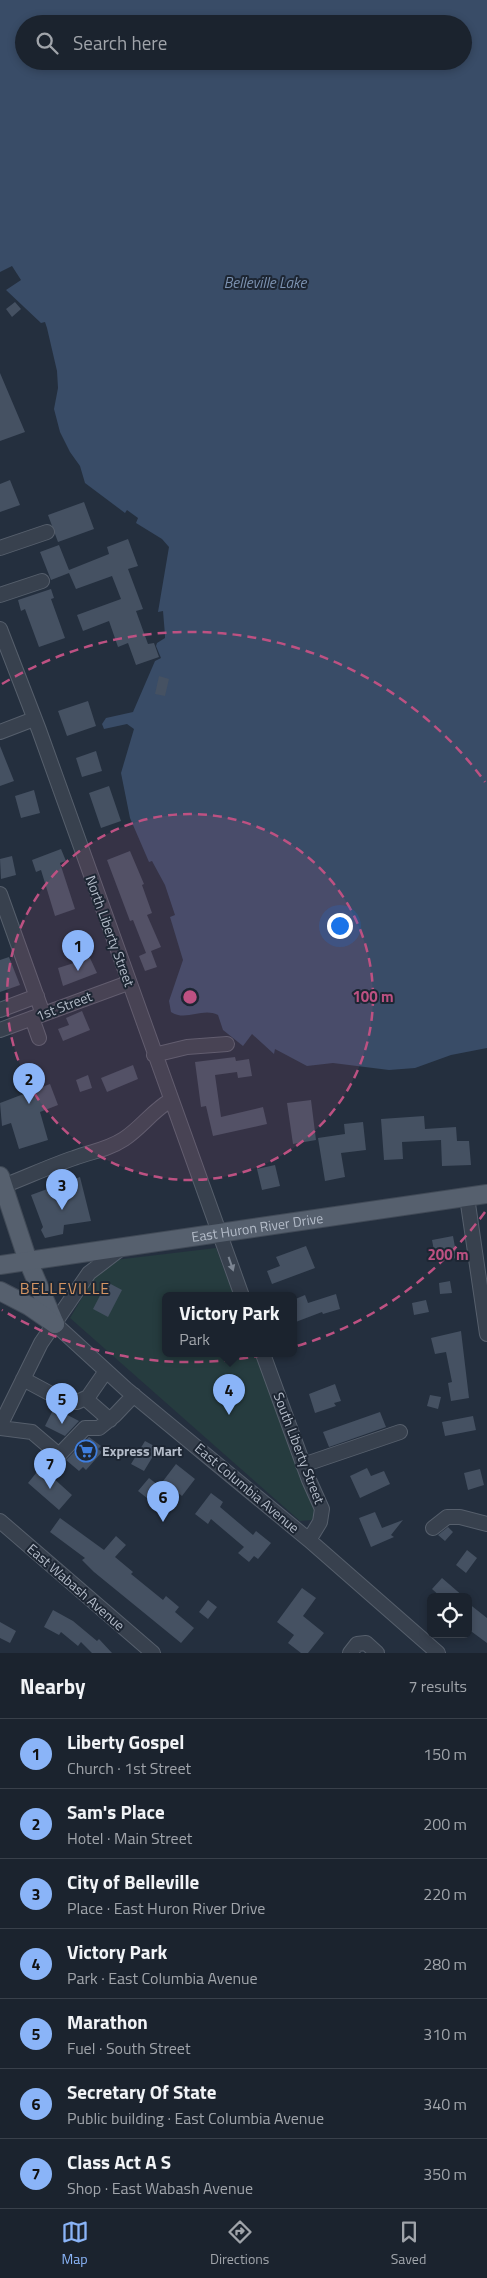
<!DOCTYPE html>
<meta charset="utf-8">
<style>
:root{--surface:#1b232e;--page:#282f3a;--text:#f1f3f6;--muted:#a0a4aa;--line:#39404a;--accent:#8ab4f8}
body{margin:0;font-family:"Titillium Web",sans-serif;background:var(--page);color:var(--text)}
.controls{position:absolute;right:15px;bottom:15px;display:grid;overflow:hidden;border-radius:8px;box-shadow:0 2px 8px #0003}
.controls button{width:45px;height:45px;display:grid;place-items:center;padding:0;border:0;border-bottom:1px solid var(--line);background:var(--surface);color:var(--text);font:25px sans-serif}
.you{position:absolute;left:339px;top:925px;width:18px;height:18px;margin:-12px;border:4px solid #fff;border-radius:50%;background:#1a73e8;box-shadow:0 0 0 8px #1a73e833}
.badge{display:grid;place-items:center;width:32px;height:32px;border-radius:50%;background:var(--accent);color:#111;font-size:16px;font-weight:700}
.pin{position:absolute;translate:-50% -41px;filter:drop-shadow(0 1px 2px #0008)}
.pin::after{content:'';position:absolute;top:26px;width:18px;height:15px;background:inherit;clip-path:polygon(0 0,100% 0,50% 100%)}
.popup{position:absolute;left:162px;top:1292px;width:135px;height:65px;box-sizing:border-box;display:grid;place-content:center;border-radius:8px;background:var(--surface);filter:drop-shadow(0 1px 4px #0005);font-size:16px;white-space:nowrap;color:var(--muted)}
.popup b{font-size:19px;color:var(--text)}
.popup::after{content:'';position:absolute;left:50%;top:100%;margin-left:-10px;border:10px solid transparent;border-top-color:var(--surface)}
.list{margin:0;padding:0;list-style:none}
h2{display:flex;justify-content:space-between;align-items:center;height:65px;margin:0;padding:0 20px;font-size:21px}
h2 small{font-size:16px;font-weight:400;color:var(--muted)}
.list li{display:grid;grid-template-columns:32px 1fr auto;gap:15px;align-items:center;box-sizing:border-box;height:70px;padding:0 20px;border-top:1px solid var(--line)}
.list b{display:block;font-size:19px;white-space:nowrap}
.list p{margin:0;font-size:16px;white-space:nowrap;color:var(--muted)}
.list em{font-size:16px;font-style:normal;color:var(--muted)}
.icon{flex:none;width:28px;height:28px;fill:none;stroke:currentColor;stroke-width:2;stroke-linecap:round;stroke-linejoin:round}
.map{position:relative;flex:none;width:487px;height:1653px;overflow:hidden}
.search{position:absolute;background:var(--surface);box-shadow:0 2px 8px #0003;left:15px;right:15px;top:15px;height:55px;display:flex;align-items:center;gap:12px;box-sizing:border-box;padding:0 18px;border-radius:28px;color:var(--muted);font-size:19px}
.sheet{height:555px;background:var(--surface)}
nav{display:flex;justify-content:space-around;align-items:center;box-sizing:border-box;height:70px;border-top:1px solid var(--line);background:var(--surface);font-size:14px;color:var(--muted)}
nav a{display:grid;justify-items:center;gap:2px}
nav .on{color:var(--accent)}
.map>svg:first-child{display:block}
.green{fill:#263c3f}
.water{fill:#394c67;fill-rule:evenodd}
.building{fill:#455162}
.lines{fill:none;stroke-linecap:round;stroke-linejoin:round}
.minor-casing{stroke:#565f6c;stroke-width:16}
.major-casing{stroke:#414a57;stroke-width:20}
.minor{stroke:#38414e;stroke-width:14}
.major{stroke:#56606e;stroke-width:18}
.oneway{fill:#7c8592}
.ring{fill:none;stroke:#bd5182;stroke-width:2.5;stroke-dasharray:9 6}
.labels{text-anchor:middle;stroke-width:4;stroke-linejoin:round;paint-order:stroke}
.street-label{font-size:14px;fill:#b4bcc9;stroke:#1d2633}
.poi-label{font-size:14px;font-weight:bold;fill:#b4bcc9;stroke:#1d2633;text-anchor:start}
.water-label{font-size:15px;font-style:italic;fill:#7c92b1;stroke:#1d2633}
.quarter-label{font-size:16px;letter-spacing:1px;fill:#d59563;stroke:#1d2633}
.centre{fill:#bd5182;stroke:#1d2633;stroke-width:2.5}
.ring-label{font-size:15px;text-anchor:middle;font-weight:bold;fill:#bd5182;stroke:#1d2633;stroke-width:4;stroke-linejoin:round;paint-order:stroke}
</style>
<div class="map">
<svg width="487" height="1653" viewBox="0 0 487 1653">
<rect width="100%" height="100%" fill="#242f3e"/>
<path class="green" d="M216,1248L234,1296H165V1354H256L315,1511L312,1520L300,1521L70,1318L95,1276L115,1260Z"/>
<path class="water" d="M0,0H487V1048L451,1055L415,1068L389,1070L333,1063L307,1066L275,1049L274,1054L252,1034L243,1046L223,1030L218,1015C202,1007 186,1022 171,1012L169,1001L183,960L170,917L175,915L165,885L152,861L149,862L130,818L121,773L134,729L127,724L104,729L102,724L106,718L133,712L155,661L161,658L156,646L157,643L165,638V635L163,611L158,612L169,547L162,539L136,523L138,518L127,510L125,513L85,483L80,466L70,452L60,432L54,409L58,388L57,371L47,328L45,322L41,323L6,290L21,280L12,266L0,272ZM24,24H463V61H24Z"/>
<path class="building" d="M15,302L21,309L12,317L6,309Z
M0,373L25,432L0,441Z
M10,480L20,505L0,512V484Z
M84,502L94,529L58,542L48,515Z
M128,539L138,566L128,569L143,609L136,611L148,644L154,643L159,657L136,665L128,643L118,647L109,621L83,631L77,615L121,599L112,576L76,589L69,573L51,580L40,552L59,545L69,570L109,554L107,547Z
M51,589L54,598L51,599L65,638L39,647L25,609L21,611L18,600Z
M159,676L169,679L165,696L155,694Z
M88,701L96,726L67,736L58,711Z
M0,746L14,781L0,786Z
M96,751L102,771L82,777L76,758Z
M109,786L121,821L101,828L89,793Z
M34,790L40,813L21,818L15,796Z
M61,849L66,861L60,863L75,909L55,916L41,870L36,872L32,860Z
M130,851L144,884L142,885L152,913L147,915L161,947L151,951L157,967L145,971L139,956L146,953L133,920L130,921L107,860Z
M12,856L16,875L1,879L0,859Z
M9,957L20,985L0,992V960Z
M90,958L97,973L63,986L58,968Z
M82,1011L90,1030L63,1041L58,1029L69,1025L66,1018Z
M235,1057L236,1061L249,1059L252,1076L238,1078L237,1072L215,1075L221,1117L263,1107L267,1124L213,1136L206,1106L201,1107L195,1062Z
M133,1065L138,1079L107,1092L101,1078Z
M88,1075L92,1088L80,1092L76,1080Z
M50,1084L58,1105L40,1112L48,1140L19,1149L11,1123L2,1126L0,1103Z
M311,1100L316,1140L293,1144L287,1103Z
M424,1116L425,1129L456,1127L457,1141H469L471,1165L442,1166L441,1140L402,1142L403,1159L384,1160L381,1119Z
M363,1122L366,1150L341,1153L345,1177L325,1181L318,1138L345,1134L344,1124Z
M275,1165L280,1186L262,1190L257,1169Z
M80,1177L91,1221L64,1225L63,1234L45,1238L41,1230L43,1227L31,1195Z
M453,1236L457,1258L436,1261L432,1240Z
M306,1246L315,1268L272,1284L267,1271L280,1266L276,1257Z
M450,1281L452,1293L440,1294L439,1283Z
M107,1282L122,1290L108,1317L93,1309Z
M336,1294L340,1309L323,1314L322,1312L293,1323V1300L305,1295L308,1303Z
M426,1300L429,1312L414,1315L412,1303Z
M461,1331L469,1398L451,1401L448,1383L452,1382L446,1352L435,1354L431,1338Z
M335,1384L341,1401L334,1403L336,1406L315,1413L309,1394Z
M430,1395L441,1397L438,1409L427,1406Z
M54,1408L79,1421L65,1436L45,1426Z
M380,1412L386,1427L329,1447L323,1432Z
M473,1416L476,1430L445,1436L442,1422Z
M89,1437L101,1446L98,1449L102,1452L86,1470L83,1467L79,1471L66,1460Z
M145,1441L158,1448L144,1471L131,1464Z
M176,1464L195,1479L182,1496L176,1491L172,1495L160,1485Z
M41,1467L72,1495L59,1510L28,1483Z
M367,1468L371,1476L384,1471L390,1484L360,1498L350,1476Z
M480,1469L484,1485L468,1490L464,1473Z
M149,1478L163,1489L152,1502L138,1491Z
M211,1493L223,1502L220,1507L253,1535L256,1531L271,1543L258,1559L254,1556L249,1562L238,1553L244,1547L211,1519L208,1524L195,1514Z
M375,1512L382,1528L403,1520L391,1535L394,1537L371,1547L359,1518Z
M60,1518L104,1550L116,1536L126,1545L115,1557L133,1572L131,1574L163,1600L166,1596L179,1607L175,1612L194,1628L181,1643L94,1572L82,1560L85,1558L50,1532Z
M448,1527L453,1532L445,1541L438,1535Z
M467,1550L477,1558L466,1573L456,1565Z
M442,1578L464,1597H441L432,1589Z
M302,1588L316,1598L303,1616L324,1633L308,1653H301L288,1643L294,1635L277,1622Z
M208,1600L217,1607L208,1619L199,1612Z
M468,1603L487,1618V1643L468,1629Z
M53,1610L73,1621L97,1641L99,1639L112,1653H92L81,1642L78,1646L61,1632L59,1635L44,1627Z
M0,1622L16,1631L10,1643L0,1638Z"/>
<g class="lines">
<g class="minor-casing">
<path id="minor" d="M0,548L47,532
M0,595L42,581
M0,629L39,730L242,1296
M0,732L34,719
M0,894L43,1014
M0,1010L37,996
M32,1018L39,1038
M0,1030L128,983
M154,1055L187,1047L227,1044
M3,1186C27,1177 50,1166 74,1158C93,1151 107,1150 124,1139C142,1127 153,1110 171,1100
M467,1197L487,1334
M55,1324L126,1389L309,1540L438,1653
M263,1354L309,1480L322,1509L320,1522L309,1540
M23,1379L51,1394L77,1402L88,1397L106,1371
M86,1399L110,1420
M0,1426L41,1343L89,1273L123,1247
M0,1428L32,1432L59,1455L85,1428H99L115,1415L134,1395
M303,1465L400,1432
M0,1521L153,1653
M433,1528L447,1517H460L487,1524
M350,1653L357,1644L366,1643L377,1653"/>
</g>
<g class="major-casing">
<g id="major">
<path d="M0,1176L28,1261L55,1324"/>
<path id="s1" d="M0,1265L487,1194"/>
<path d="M0,1291L29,1306L55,1324"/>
</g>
</g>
<use href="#minor" class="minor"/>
<use href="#major" class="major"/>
</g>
<defs><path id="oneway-solid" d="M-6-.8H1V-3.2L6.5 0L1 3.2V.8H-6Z" transform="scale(1.25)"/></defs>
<use class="oneway" href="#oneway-solid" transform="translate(231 1264) rotate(71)"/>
<circle cx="190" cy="997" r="183" fill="#bd5182" fill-opacity=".12"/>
<g class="ring">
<circle cx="190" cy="997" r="183"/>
<path d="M485 1212A365 365 0 0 1 2 1310M2 684A365 365 0 0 1 485 782"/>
</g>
<defs>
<g id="supermarket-ring" transform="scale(1.125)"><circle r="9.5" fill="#1d2633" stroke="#3f7fe0" stroke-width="1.5"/><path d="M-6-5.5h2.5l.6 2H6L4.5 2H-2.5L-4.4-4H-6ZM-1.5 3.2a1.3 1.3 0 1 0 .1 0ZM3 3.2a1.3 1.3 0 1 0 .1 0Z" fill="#3f7fe0"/></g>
</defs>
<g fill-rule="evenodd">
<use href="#supermarket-ring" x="86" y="1451"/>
</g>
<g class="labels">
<g class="street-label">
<text transform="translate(110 931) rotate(70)" y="5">North Liberty Street</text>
<text transform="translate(64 1006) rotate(-21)" y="5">1st Street</text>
<text dy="5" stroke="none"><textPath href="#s1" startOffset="260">East Huron River Drive</textPath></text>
<text transform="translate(299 1448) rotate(69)" y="5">South Liberty Street</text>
<text transform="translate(247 1488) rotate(40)" y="5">East Columbia Avenue</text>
<text transform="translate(76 1587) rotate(41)" y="5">East Wabash Avenue</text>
</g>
<g class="poi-label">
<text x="102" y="1456">Express Mart</text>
</g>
<g class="water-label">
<text x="265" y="288">Belleville Lake</text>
</g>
<g class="quarter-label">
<text x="65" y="1294">BELLEVILLE</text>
</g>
</g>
<circle cx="190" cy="997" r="8" class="centre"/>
<g class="ring-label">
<text x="373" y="1002">100 m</text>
<text x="448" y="1260">200 m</text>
</g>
</svg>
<div class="controls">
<button><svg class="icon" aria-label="locate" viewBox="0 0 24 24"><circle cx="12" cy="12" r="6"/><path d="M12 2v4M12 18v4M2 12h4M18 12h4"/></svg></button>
</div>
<div class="you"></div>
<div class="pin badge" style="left:78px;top:971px">1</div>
<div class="pin badge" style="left:29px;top:1104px">2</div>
<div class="pin badge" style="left:62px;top:1210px">3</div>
<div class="pin badge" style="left:229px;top:1415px">4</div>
<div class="popup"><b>Victory Park</b>Park</div>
<div class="pin badge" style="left:62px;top:1424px">5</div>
<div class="pin badge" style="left:163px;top:1522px">6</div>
<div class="pin badge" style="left:50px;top:1489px">7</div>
<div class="search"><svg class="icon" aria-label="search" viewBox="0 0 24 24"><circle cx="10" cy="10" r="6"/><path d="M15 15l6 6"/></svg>Search here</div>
</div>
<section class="sheet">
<h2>Nearby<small>7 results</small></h2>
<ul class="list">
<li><span class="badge">1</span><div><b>Liberty Gospel</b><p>Church · 1st Street</p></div><em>150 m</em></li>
<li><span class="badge">2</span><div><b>Sam's Place</b><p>Hotel · Main Street</p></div><em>200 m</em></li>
<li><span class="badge">3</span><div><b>City of Belleville</b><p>Place · East Huron River Drive</p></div><em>220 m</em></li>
<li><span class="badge">4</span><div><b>Victory Park</b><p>Park · East Columbia Avenue</p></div><em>280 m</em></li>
<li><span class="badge">5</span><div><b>Marathon</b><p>Fuel · South Street</p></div><em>310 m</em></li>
<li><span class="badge">6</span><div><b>Secretary Of State</b><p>Public building · East Columbia Avenue</p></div><em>340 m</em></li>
<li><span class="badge">7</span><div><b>Class Act A S</b><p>Shop · East Wabash Avenue</p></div><em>350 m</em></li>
</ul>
</section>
<nav>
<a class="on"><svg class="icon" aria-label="map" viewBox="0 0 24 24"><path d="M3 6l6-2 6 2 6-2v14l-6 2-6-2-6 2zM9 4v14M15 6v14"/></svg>Map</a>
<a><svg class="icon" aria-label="directions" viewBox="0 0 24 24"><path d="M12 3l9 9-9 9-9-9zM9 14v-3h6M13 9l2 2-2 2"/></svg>Directions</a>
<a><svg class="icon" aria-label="saved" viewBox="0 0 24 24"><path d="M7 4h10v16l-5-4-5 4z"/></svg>Saved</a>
</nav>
